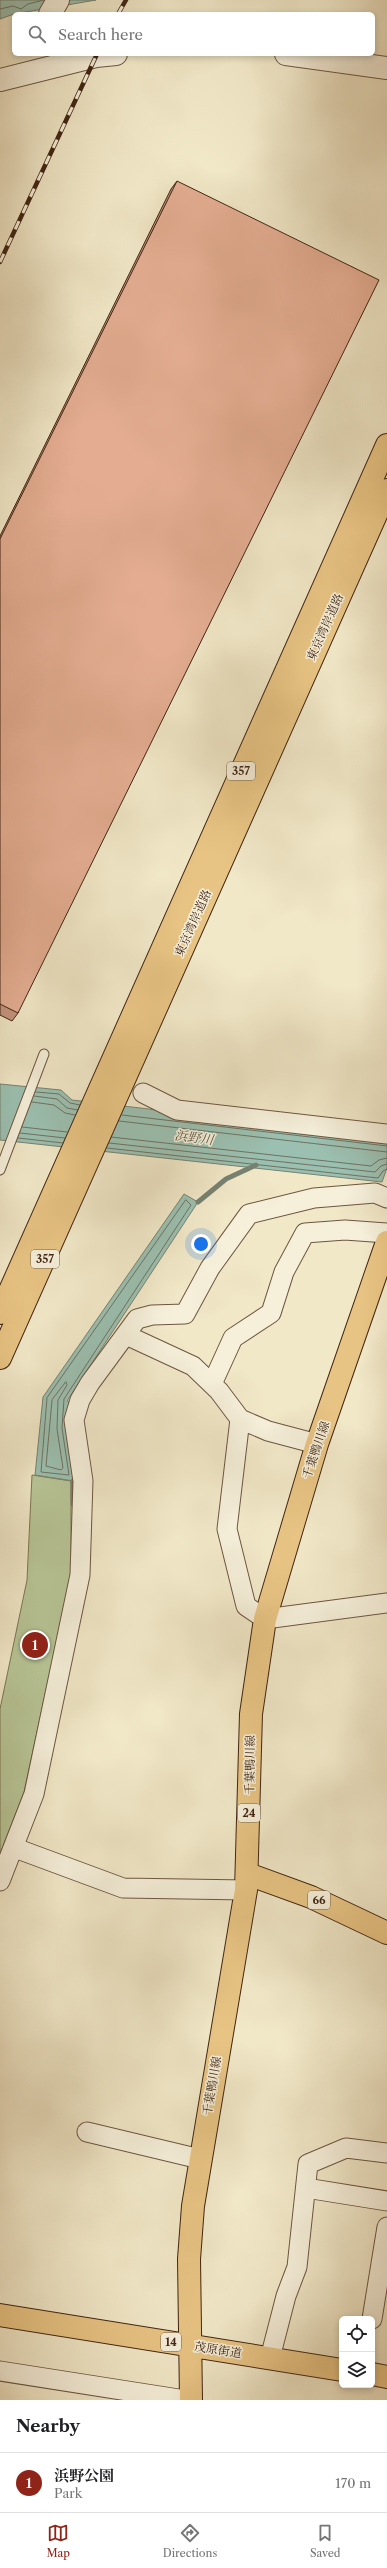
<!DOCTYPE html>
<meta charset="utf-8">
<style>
:root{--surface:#fff;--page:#f2f2f2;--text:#202124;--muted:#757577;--line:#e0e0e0;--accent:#8f2418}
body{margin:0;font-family:"Libre Caslon Text","Noto Serif JP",serif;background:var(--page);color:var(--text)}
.controls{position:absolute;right:12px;bottom:12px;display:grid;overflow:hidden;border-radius:6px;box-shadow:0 2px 6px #0003}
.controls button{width:36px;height:36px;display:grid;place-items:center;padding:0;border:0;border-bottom:1px solid var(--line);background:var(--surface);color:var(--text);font:20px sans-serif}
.you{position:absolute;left:201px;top:1244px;width:14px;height:14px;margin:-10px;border:3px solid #fff;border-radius:50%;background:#1a73e8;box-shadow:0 0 0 6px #1a73e833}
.badge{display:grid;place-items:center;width:26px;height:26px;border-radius:50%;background:var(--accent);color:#fff;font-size:13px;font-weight:700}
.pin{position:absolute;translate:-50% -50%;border:2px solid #fff;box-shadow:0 1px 4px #0006}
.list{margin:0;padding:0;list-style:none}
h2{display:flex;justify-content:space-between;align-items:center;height:52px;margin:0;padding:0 16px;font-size:17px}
h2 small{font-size:13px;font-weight:400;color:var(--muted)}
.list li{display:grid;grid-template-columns:26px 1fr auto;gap:12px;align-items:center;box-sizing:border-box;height:60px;padding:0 16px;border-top:1px solid var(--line)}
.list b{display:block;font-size:15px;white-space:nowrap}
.list p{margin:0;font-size:13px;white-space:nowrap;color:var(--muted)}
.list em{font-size:13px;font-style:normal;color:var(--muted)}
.icon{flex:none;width:22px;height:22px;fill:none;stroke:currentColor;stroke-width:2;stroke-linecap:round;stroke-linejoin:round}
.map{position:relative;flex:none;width:387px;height:2400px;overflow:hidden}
.search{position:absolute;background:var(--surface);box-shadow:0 2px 6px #0003;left:12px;right:12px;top:12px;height:44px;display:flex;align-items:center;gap:10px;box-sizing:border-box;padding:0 14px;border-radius:6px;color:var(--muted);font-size:15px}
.sheet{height:112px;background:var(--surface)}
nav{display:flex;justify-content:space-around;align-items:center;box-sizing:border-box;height:56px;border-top:1px solid var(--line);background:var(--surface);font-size:11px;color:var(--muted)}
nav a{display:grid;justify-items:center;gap:2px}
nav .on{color:var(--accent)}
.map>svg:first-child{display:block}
.green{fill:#b8c697;stroke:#7c7655}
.water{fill:#9bc0b1;stroke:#778272}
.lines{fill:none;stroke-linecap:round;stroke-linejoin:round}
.shore{stroke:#6e7262;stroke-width:1}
.stream{stroke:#778272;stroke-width:5}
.service-casing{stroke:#6d5640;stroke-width:11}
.minor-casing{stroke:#6d5640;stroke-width:21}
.tertiary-casing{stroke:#6d5640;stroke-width:24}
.primary-casing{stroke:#412513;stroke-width:24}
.trunk-casing{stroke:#412513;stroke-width:24}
.service{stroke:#f6f0db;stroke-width:9}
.minor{stroke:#f6f0db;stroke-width:19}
.tertiary{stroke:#f6f0db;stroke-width:22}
.primary{stroke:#e8c484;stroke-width:22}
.trunk{stroke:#e8c484;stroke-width:22}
.rail-casing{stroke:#412513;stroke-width:4.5}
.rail{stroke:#f6f0db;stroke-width:3;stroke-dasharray:9;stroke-linecap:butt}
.wall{fill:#c4957e;stroke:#412513}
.building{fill:#e4ad92;stroke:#412513}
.labels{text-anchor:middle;stroke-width:3;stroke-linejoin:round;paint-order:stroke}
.shield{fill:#f6f0db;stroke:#77624f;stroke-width:1}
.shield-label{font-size:11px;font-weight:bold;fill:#412513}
.street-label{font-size:12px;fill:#412513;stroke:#f6f0db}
.water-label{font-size:13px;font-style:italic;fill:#5c5442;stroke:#f6f0db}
</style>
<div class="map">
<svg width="387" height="2400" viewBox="0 0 387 2400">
<rect width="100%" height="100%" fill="#f1e8c8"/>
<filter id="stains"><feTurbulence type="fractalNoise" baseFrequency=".005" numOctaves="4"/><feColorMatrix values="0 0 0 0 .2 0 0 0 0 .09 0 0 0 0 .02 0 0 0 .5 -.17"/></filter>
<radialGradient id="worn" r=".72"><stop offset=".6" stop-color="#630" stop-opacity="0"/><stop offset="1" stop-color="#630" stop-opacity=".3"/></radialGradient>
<path class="green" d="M32,1475L71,1481V1575L24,1792L0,1854V1709L27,1580Z"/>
<path class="water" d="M0,0H96L14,14L0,19Z
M0,1084L61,1090L72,1100L387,1137V1168L382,1182L0,1140Z
M184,1194L198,1202L67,1401L71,1402L74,1481L35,1475L43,1397Z"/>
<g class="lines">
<path class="shore" d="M0,9L13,6L21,9L28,4L44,0
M36,1092L59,1094L70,1103L80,1105
M34,1096L57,1099L67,1108L78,1110
M32,1102L54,1105L65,1113L75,1115
M122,1115L387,1146
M119,1121L387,1152
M22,1127L67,1132
M20,1133L65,1138
M111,1137L371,1166L379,1160L387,1158
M18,1138L63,1143
M109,1143L375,1172L381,1166L387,1164
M107,1148L378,1178L383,1171L387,1169
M186,1200L191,1205L64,1399L62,1428L69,1475L41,1472L47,1398Z
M66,1382L67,1385L58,1400L57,1429L63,1468L61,1470L46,1466L52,1400Z"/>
<path class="stream" d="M198,1202L226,1179L256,1165
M73,1504V1481"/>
<g class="service-casing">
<path id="service" d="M0,1170L44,1054"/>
</g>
<g class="minor-casing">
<path id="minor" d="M143,1093L177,1110L387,1134
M126,1335L193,1366L219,1391L240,1419L268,1431L317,1444
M212,1384L233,1338L271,1313L284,1272L305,1233L345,1230L387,1233
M240,1419L227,1529L246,1606L265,1619L387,1603
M15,1848L123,1888L246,1890
M0,1881L34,1794L80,1575L83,1481L74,1420L80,1400L90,1383L137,1319L152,1315L185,1314L210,1268L249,1214L314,1198L375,1193L387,1198
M87,2132L200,2159
M306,2188L387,2201
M372,2319L387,2227
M270,2358L286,2296L297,2267L308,2164L346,2148L387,2153
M0,2371L185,2400"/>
</g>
<g class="tertiary-casing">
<path id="tertiary" d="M50,14L58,0
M286,54L387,68
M0,80L96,56L116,54"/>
</g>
<g class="primary-casing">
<path id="primary" d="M248,1874L311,1897L387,1933
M0,2315L342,2370
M372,2374L387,2377
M191,2400L189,2259L193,2206L246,1890L251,1714L265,1619L317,1444L387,1242"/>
</g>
<g class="trunk-casing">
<path id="trunk" d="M0,1313L387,445
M0,1358L387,490"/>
</g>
<use href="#service" class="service"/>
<use href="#minor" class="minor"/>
<use href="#tertiary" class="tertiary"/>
<use href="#primary" class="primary"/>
<use href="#trunk" class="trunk"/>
<g class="rail-casing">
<path id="rail" d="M118,14L126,0
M0,262L97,54"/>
</g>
<use href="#rail" class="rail"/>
</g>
<path class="wall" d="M177,181L18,1013L12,1021L0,1015V536L171,189Z"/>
<path class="building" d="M177,181L379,280L18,1013L0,1004V539Z"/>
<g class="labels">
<g class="shield">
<rect x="227" y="762" width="28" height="18" rx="3"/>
<rect x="31" y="1250" width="28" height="18" rx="3"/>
<rect x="238" y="1804" width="22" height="18" rx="3"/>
<rect x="308" y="1891" width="22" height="18" rx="3"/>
<rect x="161" y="2333" width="20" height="18" rx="3"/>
</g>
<g class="shield-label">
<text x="241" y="775">357</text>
<text x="45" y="1263">357</text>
<text x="249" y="1817">24</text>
<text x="319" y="1904">66</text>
<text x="171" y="2346">14</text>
</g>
<g class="street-label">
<text transform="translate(325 627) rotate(-66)" y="4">東京湾岸道路</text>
<text transform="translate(193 923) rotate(-66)" y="4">東京湾岸道路</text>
<text transform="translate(316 1450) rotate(-71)" y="4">千葉鴨川線</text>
<text transform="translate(250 1765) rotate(-89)" y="4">千葉鴨川線</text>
<text transform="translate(212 2086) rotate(-80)" y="4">千葉鴨川線</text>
<text transform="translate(218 2350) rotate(9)" y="4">茂原街道</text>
</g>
<g class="water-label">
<text transform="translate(194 1137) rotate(8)" y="5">浜野川</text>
</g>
</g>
<rect width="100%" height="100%" filter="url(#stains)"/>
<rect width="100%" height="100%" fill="url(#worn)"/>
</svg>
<div class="controls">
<button><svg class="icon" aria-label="locate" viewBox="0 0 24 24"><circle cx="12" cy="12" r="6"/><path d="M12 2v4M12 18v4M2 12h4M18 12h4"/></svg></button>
<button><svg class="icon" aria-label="layers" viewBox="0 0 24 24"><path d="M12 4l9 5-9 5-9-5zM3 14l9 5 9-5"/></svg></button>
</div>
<div class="you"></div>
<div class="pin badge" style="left:35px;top:1645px">1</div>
<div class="search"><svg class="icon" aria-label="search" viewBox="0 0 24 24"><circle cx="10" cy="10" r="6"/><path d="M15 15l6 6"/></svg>Search here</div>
</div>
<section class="sheet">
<h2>Nearby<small></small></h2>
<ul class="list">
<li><span class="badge">1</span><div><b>浜野公園</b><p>Park</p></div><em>170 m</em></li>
</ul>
</section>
<nav>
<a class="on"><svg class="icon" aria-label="map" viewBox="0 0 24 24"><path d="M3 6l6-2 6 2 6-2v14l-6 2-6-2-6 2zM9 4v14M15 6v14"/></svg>Map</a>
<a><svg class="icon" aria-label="directions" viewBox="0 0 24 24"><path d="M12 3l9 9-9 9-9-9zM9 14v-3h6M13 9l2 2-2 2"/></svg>Directions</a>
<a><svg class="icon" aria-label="saved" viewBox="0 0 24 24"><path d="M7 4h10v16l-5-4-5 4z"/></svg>Saved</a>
</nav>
